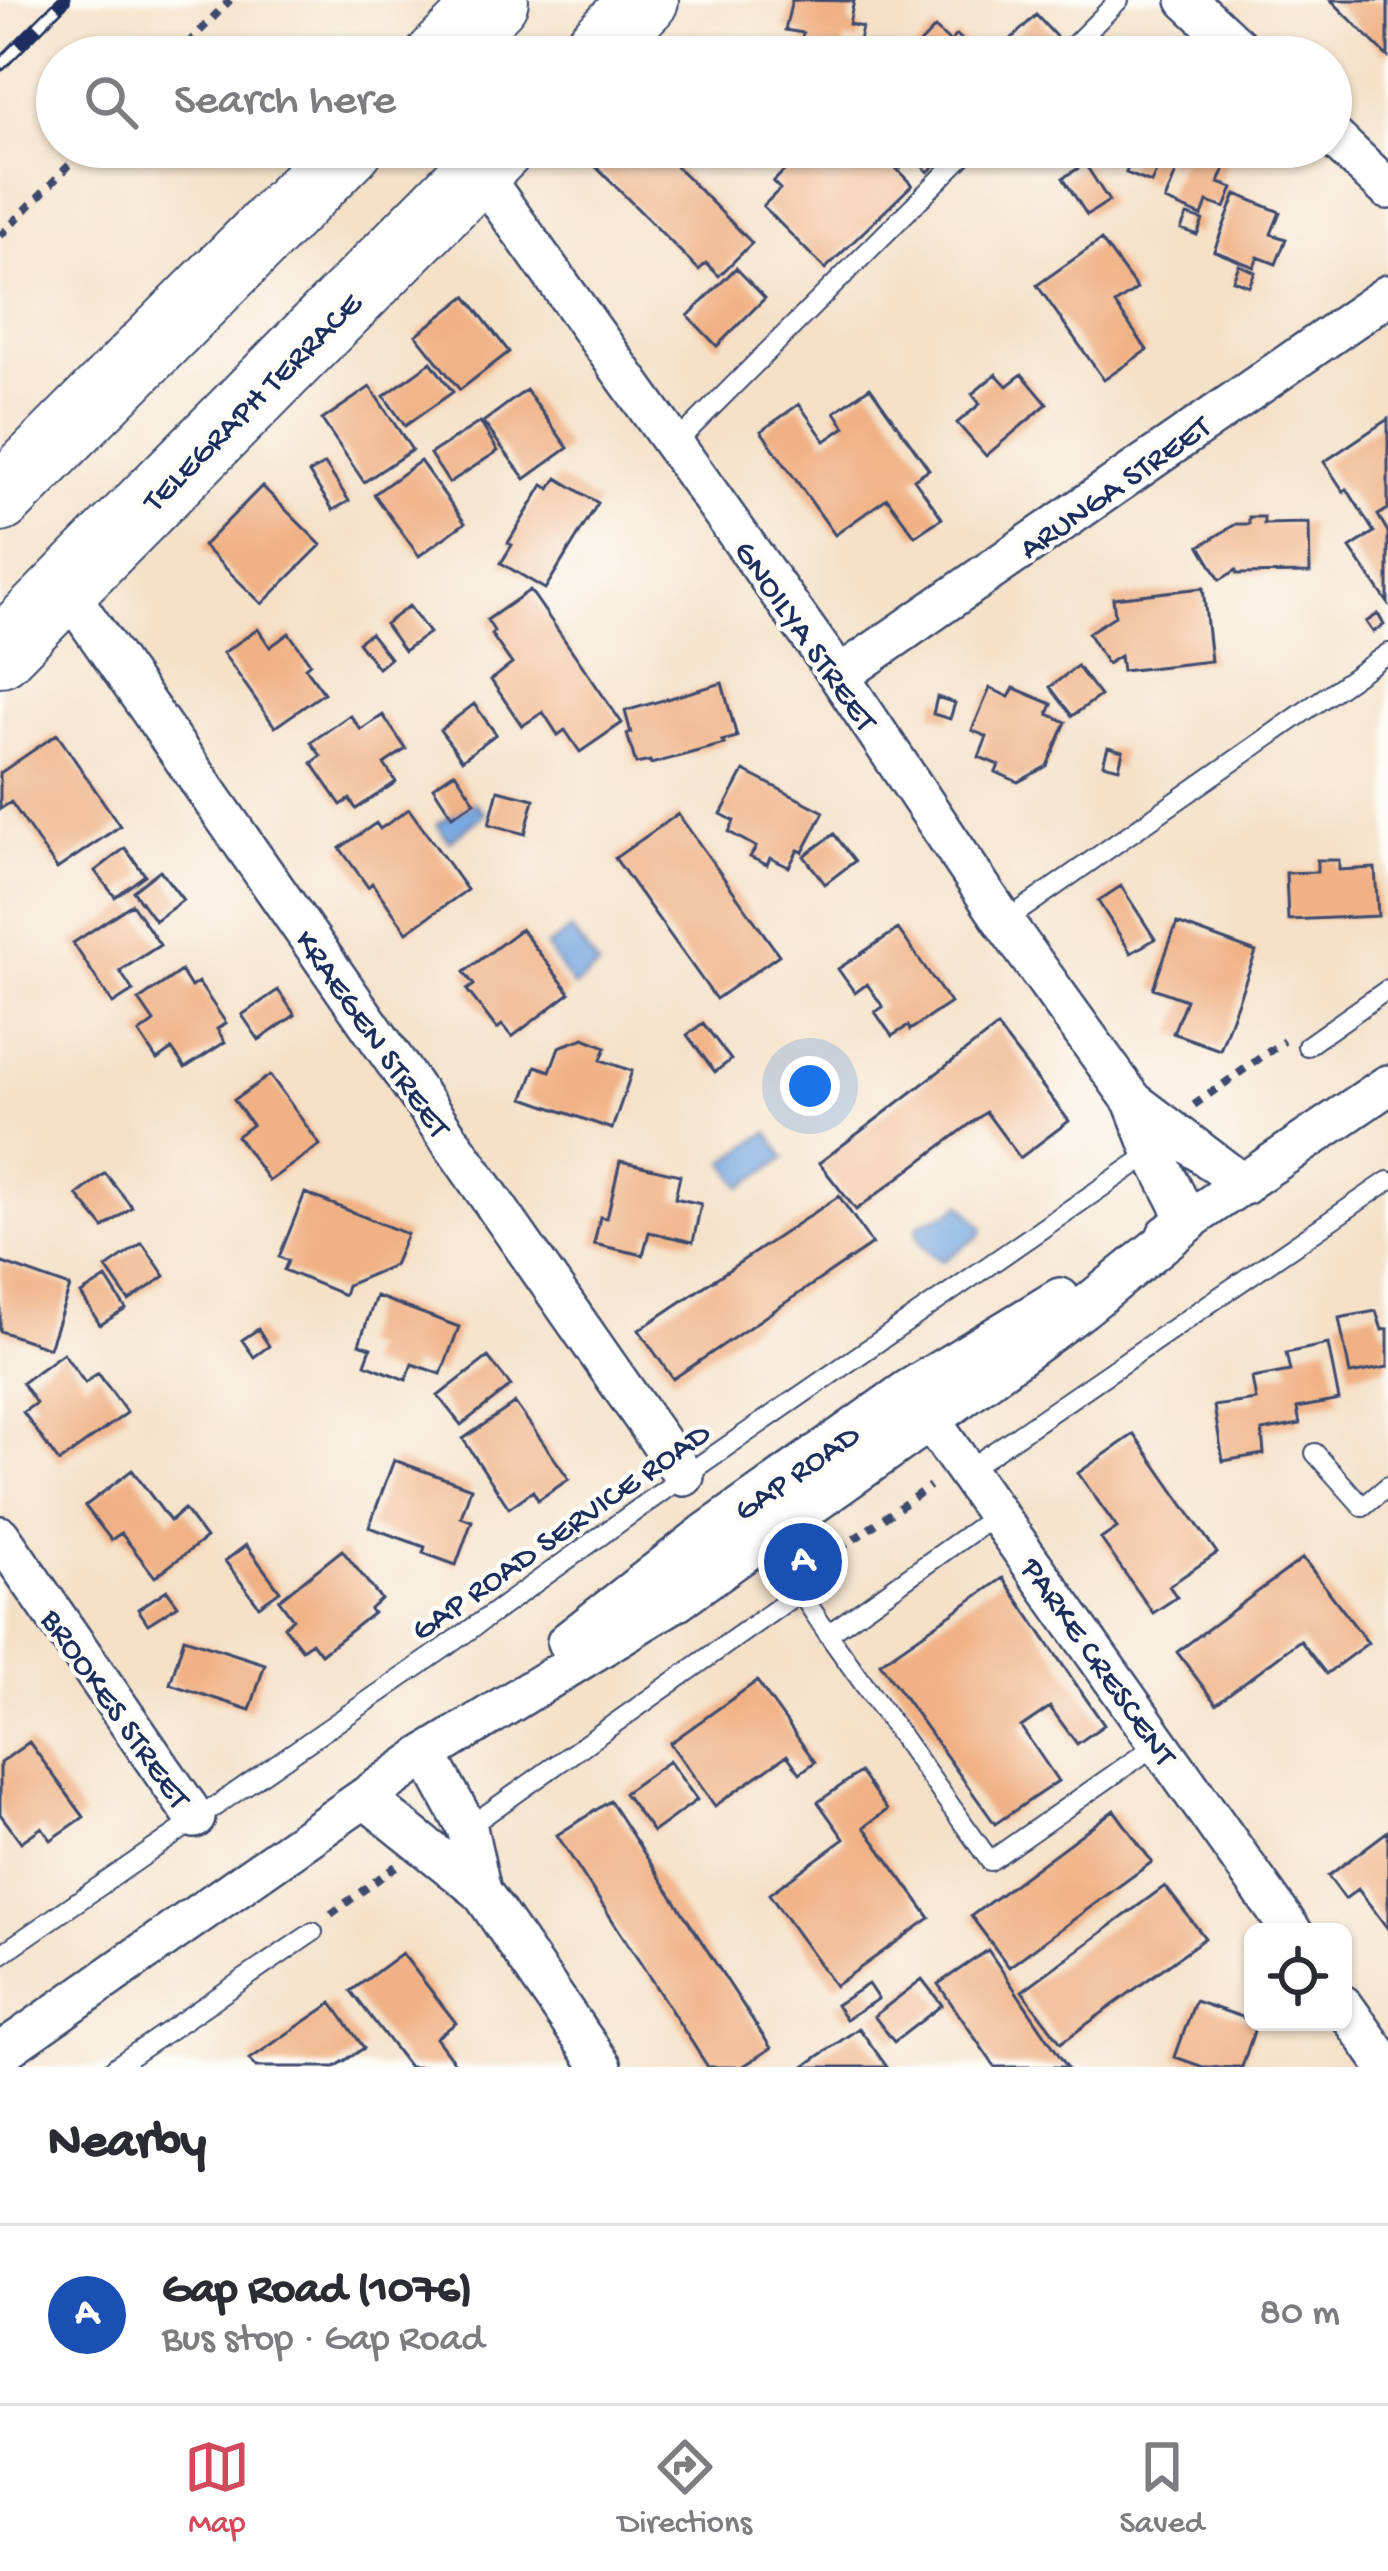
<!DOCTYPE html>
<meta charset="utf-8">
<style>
:root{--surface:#fff;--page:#f7f7f7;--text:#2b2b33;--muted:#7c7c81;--line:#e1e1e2;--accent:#d1495b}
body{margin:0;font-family:"Gochi Hand",sans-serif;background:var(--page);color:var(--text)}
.controls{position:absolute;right:36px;bottom:36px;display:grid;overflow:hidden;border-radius:18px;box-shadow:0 3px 9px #0004}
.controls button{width:108px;height:108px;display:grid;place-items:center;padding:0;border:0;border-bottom:3px solid var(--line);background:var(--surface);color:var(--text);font:60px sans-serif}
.you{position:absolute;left:810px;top:1086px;width:42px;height:42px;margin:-30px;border:9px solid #fff;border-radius:50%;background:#1a73e8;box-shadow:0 0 0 18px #1a73e833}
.badge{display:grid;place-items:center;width:78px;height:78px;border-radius:50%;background:var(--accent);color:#fff;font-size:39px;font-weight:700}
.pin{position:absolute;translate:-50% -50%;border:6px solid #fff;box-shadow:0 3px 12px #0006}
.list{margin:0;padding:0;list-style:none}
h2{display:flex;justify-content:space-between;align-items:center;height:156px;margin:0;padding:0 48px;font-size:51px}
h2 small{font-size:39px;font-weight:400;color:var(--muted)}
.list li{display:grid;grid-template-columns:78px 1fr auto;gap:36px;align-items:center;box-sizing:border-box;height:180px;padding:0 48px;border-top:3px solid var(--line)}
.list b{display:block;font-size:45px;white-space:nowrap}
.list p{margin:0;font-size:39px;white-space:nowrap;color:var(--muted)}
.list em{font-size:39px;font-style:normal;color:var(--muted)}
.icon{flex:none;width:66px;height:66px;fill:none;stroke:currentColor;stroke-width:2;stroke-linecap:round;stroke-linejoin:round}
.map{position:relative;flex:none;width:1388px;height:2067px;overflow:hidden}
.search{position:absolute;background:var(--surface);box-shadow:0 3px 9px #0004;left:36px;right:36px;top:36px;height:132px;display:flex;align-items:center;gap:30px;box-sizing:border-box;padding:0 42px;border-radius:66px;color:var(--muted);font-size:45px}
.sheet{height:336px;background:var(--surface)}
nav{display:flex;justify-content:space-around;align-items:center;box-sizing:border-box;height:168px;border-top:3px solid var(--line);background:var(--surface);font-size:33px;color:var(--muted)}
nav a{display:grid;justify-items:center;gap:6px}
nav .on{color:var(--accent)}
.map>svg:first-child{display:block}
.water{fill:#74a6df;stroke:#486a9e;stroke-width:3}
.building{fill:#f0b184}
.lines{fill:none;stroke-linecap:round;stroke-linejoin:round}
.lane-casing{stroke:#3c4a6e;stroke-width:22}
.street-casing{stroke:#3c4a6e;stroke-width:44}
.highway-casing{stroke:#3c4a6e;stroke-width:70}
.path{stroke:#3c4a6e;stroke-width:8;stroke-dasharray:9 9;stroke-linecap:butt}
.lane{stroke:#fff;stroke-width:18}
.street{stroke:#fff;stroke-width:39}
.highway{stroke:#fff;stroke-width:66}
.rail-casing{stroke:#1b2f5e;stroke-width:14}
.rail{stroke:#fdfcf7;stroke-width:9;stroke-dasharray:27;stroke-linecap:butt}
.labels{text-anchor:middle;stroke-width:9;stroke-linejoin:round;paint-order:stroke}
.street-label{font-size:33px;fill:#1b2f5e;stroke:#fdfcf7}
</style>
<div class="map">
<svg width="1388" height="2067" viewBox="0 0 1388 2067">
<rect width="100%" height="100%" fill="#fdfcf7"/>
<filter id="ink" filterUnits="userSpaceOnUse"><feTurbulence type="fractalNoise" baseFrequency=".00833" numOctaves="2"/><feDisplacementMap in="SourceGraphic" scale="24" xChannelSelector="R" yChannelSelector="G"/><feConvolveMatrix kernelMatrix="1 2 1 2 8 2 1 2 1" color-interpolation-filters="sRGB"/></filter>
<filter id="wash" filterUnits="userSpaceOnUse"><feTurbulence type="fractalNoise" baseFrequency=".004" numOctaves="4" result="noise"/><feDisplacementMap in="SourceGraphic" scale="48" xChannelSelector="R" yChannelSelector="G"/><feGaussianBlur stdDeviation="2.7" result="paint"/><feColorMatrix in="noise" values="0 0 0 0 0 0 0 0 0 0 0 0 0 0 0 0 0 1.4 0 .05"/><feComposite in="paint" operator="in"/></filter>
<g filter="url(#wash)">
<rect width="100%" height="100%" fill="#f5e1c8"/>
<path class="water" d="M475,802L485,814L449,841L437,824Z
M571,930L599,967L574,987L546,947Z
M768,1132L785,1158L742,1187L725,1162Z
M962,1204L983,1228L980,1235L943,1261C929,1253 917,1246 917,1228L921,1223L949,1213Z"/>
<g id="blocks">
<path class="building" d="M792,0L854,1L849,24L862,27L859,41L846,39L842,54L801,44L803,33L785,30Z
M1331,0H1388V57Z
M1036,15L1060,41L1042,57H1021L1008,42Z
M935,28L950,42L957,35L979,57H907Z
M750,48L752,57H709V55Z
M607,147H657L752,243L719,276L706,263L699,270L592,163Z
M715,147H764L765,155L718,163Z
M797,147H876L912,185L825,269L763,206L780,189L773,182L789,166L783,160Z
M880,147H953L928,172L912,156L901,168Z
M1103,147H1183L1176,164L1162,158L1151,183L1126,173L1131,159Z
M1186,147H1194L1228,160L1219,183L1233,188L1225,208L1207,202L1202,216L1165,201Z
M1085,164L1109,201L1087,215L1063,178Z
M1236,194L1280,212L1271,234L1286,239L1276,264L1258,257L1254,267L1214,251Z
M1187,215L1203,220L1197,235L1181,229Z
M1101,240L1137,289L1115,304L1147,350L1104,380L1037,285Z
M1239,265L1255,272L1249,286L1233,280Z
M736,268L765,298L717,346L688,316Z
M466,296L509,352L460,390L416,335Z
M431,362L453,392L405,426L384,396Z
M996,374L1007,386L1022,374L1047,404L986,456L957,423L980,404L972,394Z
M370,387L412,450L364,482L322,420Z
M870,387L929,469L914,479L942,518L915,536L887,498L835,535L761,431L799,404L825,441L845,427L835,412Z
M526,390L568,448L525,479L483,422Z
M1388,419V509L1378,515L1388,532V603L1350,548L1374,532L1347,489L1344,492L1324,462Z
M480,422L498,451L449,483L430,454Z
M420,461L465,523L419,556L374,494Z
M325,464L349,501L333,510L309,473Z
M557,478L598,503L545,589L501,563L512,545L508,543L543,485L550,489Z
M262,486L321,545L262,604L203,546Z
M1249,517H1264V524L1309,523L1310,573L1237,574L1236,570L1220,580L1200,546L1236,524H1249Z
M1203,588L1211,661L1122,671L1120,656L1107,664L1088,633L1115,616L1113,598Z
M530,590L622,723L580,752L565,730L558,735L543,712L522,726L491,680L512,664L491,634L494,631L487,620Z
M409,606L429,633L404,651L385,624Z
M1378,614L1384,625L1373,632L1366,622Z
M258,629L270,647L289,633L310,663L305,667L324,693L275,727L223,653Z
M370,633L390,658L378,668L358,642Z
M1077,666L1100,696L1072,716L1050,687Z
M722,683L737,737L722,741L724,744L651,764L650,761L636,764L627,734L631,733L625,711Z
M990,688L1009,697L1014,688L1052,704L1048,714L1066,722L1047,766L1018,782L996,772L999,765L979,757L987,737L972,730Z
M937,697L955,703L950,719L933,714Z
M474,704L496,734L462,760L440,730Z
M350,715L361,730L383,715L406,749L384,764L396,782L356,809L350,799L341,805L312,763L321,756L311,742Z
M57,734L120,826L57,869L11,802L0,809V773Z
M1108,747L1123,751L1119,768L1103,764Z
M744,771L824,812L803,852L798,850L789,867L770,858L767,865L750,857L756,847L729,832L734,821L721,814Z
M455,772L475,802L452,816L433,787Z
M498,790L534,799L525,834L489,824Z
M409,809L467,890L407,932L372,883L368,887L340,848L376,823L380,829Z
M678,814L779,955L716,999L615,858Z
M834,834L855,861L825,884L804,856Z
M125,848L145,875L115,897L95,871Z
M1317,860H1339V870L1375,868L1378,916L1288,920L1286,873L1317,872Z
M160,870L183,900L155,921L133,891Z
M1121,886L1155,939L1131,953L1098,901Z
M132,904L160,945L120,971L133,991L113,1004L73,943Z
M1177,923L1256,952L1220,1050L1173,1033L1186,1000L1153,988Z
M521,929L570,993L512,1037L502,1025L497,1029L467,990L474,985L464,972Z
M898,929L950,1003L910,1030L908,1026L892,1036L875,1012L883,1007L867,984L855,993L838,969Z
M181,971L191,987L198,982L226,1023L217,1029L225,1042L185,1068L172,1049L157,1060L139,1033L154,1022L139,1000Z
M278,990L295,1015L259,1040L242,1015Z
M703,1023L731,1060L715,1072L687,1035Z
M997,1027L1069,1121L1020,1158L986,1112L856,1210L819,1163Z
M584,1038L606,1047L601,1060L632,1071L612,1129L524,1098L536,1066L550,1071L559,1047Z
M270,1075L320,1145L269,1181L237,1136L252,1125L234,1100Z
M620,1161L680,1175L675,1198L701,1204L693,1242L649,1232L643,1255L594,1244L600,1217L607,1218Z
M105,1173L132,1207L104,1228L77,1195Z
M305,1193L407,1234L394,1265L347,1285L344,1295L284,1270L288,1261L279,1257Z
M839,1196L872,1244L673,1379L639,1330Z
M142,1243L165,1276L129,1301L106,1268Z
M0,1262L70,1287L49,1348L0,1331Z
M106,1278L126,1309L100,1325L81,1294Z
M376,1296L459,1327L441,1374L412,1364L406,1380L365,1364L371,1348L359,1344Z
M1376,1311L1382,1330L1388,1329V1367L1350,1374L1339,1318Z
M258,1329L269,1346L254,1357L242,1340Z
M1328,1344L1339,1400L1297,1408L1300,1424L1262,1431L1264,1454L1223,1461L1214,1406L1256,1400L1252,1378L1290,1371L1286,1353Z
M63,1353L85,1383L98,1373L127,1413L59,1462L23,1412L36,1403L22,1383Z
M488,1357L511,1386L461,1425L438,1396Z
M515,1403L569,1479L538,1500L533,1491L509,1508L463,1439Z
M1134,1434L1217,1553L1169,1586L1177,1597L1153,1613L1101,1539L1117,1528L1078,1473Z
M394,1460L471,1488L461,1517L472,1521L456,1565L423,1553L425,1547L369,1527Z
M132,1470L170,1521L184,1509L206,1538L155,1577L121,1533L111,1540L85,1506Z
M246,1545L280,1591L259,1606L225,1561Z
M342,1550L381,1599L370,1609L373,1613L321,1654L312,1642L302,1649L284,1626L293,1619L279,1600Z
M1303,1558L1368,1643L1326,1674L1300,1640L1216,1704L1177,1652Z
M1003,1578L1104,1725L1077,1744L1050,1707L1021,1727L1058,1781L995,1824L880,1663Z
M167,1590L178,1605L148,1624L138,1609Z
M184,1638L265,1664L250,1710L170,1684Z
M757,1681L815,1762L800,1773L787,1755L715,1806L670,1743Z
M29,1742L84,1817L51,1840L42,1827L21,1842L0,1814V1763Z
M669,1761L697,1800L653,1832L624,1793Z
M860,1772L887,1810L864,1827L930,1918L835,1986L769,1894L844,1839L818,1802Z
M610,1801L771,2048L742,2067H708L557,1835Z
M1114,1810L1152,1862L1009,1967L971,1916Z
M1388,1831V1929L1358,1889L1345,1899L1328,1876Z
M1165,1886L1205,1938L1061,2043L1022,1991Z
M988,1950L1067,2067H995L938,1984Z
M402,1953L456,2023L436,2038L454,2062L448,2067H409L351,1991Z
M922,1979L942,2005L894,2042L874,2016Z
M868,1984L878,1999L846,2019L836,2005Z
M1195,2001L1257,2022L1242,2067H1203L1175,2057Z
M332,2003L364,2048L335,2067H256L250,2059Z
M859,2028L887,2067H803Z"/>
</g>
</g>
<g filter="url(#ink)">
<use href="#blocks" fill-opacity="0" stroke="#3c4a6e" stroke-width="3"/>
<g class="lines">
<g class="lane-casing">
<path id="lane" d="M1062,57L1119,0
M674,445L972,147
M1004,922L1388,653
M1307,1046L1388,989
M1315,1453L1363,1507L1388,1486
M967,1470L1388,1181
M828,1634L990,1861L1159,1743
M467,1828L800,1592L828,1634L997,1514
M0,1955L443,1649L684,1476L1153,1152
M115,2067L313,1932"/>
</g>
<g class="street-casing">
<path id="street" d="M1187,0L1248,57
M1331,135L1388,189
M478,170L839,676L1004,922L1133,1101L1153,1152L1189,1222
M65,588L684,1476
M839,676L1388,295
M1133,1101L1244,1185
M1167,1235L1388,1085
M915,1399L1292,1932
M0,1536L195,1818
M567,1642L705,1534L908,1390L1060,1298
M427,1754L467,1828L481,1891
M365,1798L481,1891L602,2067
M1343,2005L1387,2067
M0,2053L427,1754L676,1601L931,1420L1082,1309L1189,1222"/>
</g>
<g class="highway-casing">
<path id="highway" d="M439,57L495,0
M589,57L645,0
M0,499L350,147
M0,653L501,147"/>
</g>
<path class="path" d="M175,57L230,0
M0,236L87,147
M1194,1105L1284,1041
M810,1570L930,1486
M331,1914L396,1866"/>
<use href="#lane" class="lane"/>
<use href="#street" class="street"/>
<use href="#highway" class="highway"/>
<g class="rail-casing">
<path id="rail" d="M0,65L64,0"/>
</g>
<use href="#rail" class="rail"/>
</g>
</g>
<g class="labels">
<g class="street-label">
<text transform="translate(250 400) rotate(-45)" y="12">TELEGRAPH TERRACE</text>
<text transform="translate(1113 485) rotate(-35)" y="12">ARUNGA STREET</text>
<text transform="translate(808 634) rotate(55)" y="12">GNOILYA STREET</text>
<text transform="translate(375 1032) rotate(55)" y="12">KRAEGEN STREET</text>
<text transform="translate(795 1470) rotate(-35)" y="12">GAP ROAD</text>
<text transform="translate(559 1529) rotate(-35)" y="12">GAP ROAD SERVICE ROAD</text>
<text transform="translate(1101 1660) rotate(55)" y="12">PARKE CRESCENT</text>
<text transform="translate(118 1707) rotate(55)" y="12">BROOKES STREET</text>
</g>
</g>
</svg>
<div class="controls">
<button><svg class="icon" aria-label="locate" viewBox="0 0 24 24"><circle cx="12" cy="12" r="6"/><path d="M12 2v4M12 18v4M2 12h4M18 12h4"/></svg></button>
</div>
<div class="you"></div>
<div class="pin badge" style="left:803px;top:1562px;background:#1a4fb4">A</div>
<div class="search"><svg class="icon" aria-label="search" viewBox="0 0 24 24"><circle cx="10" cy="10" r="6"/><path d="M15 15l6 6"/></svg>Search here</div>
</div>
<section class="sheet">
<h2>Nearby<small></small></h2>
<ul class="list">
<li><span class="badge" style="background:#1a4fb4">A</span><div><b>Gap Road (1076)</b><p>Bus stop · Gap Road</p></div><em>80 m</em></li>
</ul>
</section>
<nav>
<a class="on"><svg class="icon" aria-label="map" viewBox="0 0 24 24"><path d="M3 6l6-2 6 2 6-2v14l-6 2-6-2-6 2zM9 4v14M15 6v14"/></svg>Map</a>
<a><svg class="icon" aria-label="directions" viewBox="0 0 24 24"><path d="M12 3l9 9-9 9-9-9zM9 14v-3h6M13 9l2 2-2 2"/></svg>Directions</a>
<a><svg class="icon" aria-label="saved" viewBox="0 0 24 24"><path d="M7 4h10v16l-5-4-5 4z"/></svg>Saved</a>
</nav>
